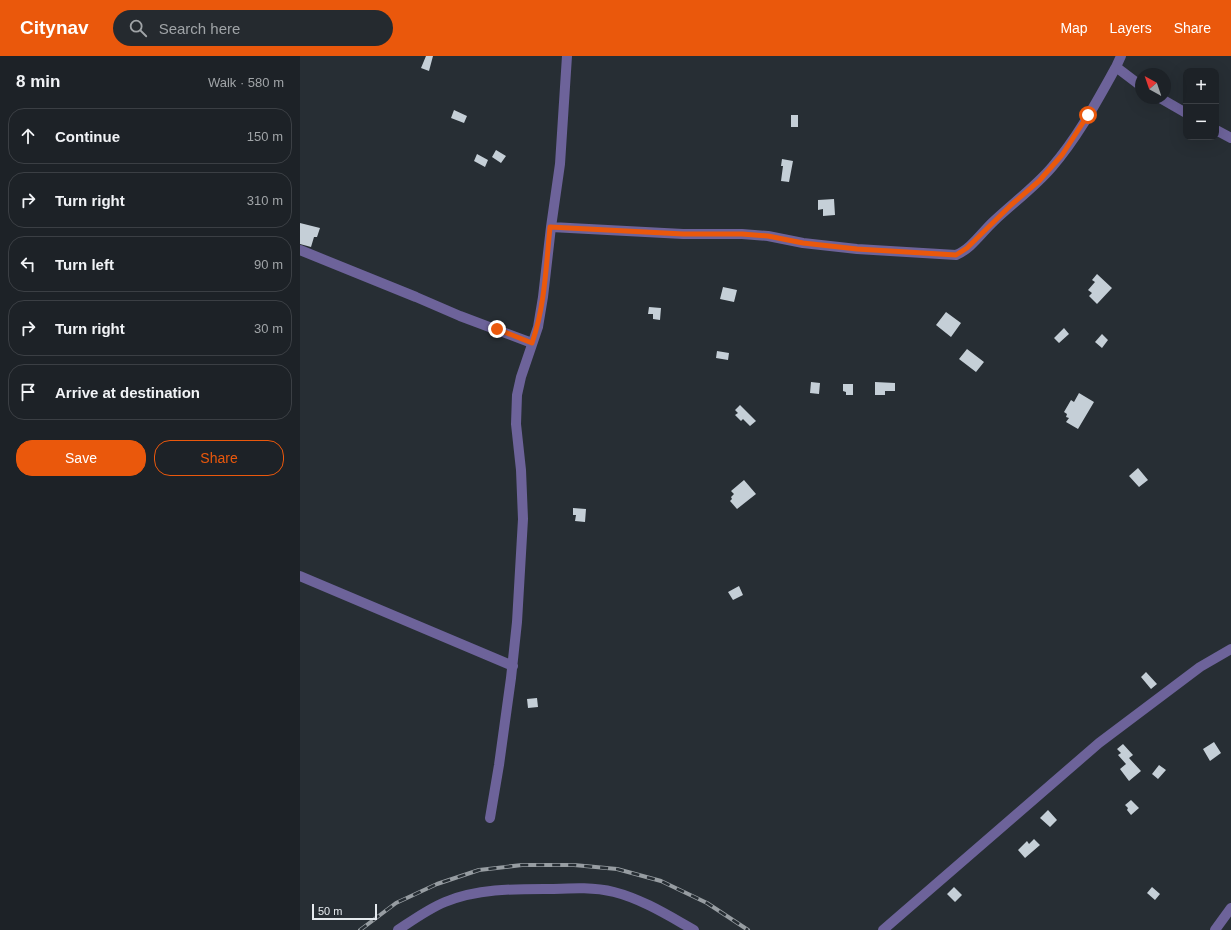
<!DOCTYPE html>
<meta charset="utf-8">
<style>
:root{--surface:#1d2227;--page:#252a2f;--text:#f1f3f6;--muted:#a0a4a7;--line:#3b3f44;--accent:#ea580c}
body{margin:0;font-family:Helvetica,sans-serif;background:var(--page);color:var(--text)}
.controls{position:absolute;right:12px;top:12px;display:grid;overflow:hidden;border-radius:8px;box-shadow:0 4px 16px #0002}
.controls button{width:36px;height:36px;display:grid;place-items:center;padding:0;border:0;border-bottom:1px solid var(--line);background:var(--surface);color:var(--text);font:20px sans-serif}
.compass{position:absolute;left:835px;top:12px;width:36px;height:36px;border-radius:50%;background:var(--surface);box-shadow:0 4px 16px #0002;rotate:320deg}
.scale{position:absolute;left:12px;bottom:10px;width:65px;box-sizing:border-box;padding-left:4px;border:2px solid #e5eaee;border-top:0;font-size:11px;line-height:14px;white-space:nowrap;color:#e5eaee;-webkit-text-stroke:3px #272e34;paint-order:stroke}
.stop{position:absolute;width:12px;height:12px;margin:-9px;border:3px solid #ea580c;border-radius:50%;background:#fff}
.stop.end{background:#ea580c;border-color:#fff;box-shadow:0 1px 4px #0008}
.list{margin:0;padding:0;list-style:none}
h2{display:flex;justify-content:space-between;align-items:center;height:52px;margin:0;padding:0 16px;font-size:17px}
h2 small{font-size:13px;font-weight:400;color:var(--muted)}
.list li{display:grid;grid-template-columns:26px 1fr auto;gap:12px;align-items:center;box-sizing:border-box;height:56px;margin:0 8px 8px;padding:0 8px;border:1px solid var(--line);border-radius:16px}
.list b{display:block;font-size:15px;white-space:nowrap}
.list em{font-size:13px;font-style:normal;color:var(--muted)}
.actions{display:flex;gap:8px;padding:12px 16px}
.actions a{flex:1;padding:9px 0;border:1px solid var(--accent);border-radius:16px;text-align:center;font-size:14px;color:var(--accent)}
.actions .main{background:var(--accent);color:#fff}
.icon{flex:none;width:22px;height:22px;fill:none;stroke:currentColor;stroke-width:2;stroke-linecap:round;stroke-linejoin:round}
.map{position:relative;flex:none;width:931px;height:874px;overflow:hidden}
header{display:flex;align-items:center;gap:24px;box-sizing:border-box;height:56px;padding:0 20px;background:var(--accent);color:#fff}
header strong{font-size:19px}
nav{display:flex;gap:22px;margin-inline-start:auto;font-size:14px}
.search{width:280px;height:36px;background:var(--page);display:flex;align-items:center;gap:10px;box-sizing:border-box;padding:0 14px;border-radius:22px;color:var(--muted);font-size:15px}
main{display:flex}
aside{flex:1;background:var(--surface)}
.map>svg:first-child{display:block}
.building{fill:#c5cfd7}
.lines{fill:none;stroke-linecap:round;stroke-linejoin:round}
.street{stroke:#6d639a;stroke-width:10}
.rail-casing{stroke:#979da2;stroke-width:4}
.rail{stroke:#272e34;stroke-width:2.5;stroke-dasharray:8;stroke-linecap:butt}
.route{stroke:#ea580c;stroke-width:5}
</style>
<header>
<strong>Citynav</strong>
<div class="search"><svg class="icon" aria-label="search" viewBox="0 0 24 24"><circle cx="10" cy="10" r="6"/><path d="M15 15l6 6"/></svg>Search here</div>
<nav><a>Map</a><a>Layers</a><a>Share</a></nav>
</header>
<main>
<aside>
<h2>8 min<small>Walk · 580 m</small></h2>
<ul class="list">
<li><svg class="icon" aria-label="ahead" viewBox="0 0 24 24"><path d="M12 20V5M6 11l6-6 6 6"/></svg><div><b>Continue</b></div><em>150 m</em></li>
<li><svg class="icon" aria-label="right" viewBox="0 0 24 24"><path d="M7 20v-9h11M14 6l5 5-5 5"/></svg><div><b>Turn right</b></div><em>310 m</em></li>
<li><svg class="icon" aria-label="left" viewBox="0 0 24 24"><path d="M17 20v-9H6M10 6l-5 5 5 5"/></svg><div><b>Turn left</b></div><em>90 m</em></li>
<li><svg class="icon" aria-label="right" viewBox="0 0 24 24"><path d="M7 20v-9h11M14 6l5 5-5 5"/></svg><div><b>Turn right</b></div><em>30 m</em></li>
<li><svg class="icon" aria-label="arrive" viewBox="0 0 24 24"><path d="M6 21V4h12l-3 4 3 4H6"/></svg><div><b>Arrive at destination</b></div></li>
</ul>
<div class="actions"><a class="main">Save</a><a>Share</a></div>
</aside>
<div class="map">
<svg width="931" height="874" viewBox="0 0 931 874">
<rect width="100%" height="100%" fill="#272e34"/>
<path class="building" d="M126,0H133L129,15L121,12Z
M154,54L167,60L164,67L151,62Z
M491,59H498V71H491Z
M196,94L206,100L201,107L192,101Z
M177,98L188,104L185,111L174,105Z
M482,103L493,105L489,126L481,125L483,110H481Z
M534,143L535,159L523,160V153L518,154V144Z
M0,167L20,172L17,181H14L11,191L0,188Z
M797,218L812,232L797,248L789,240L792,237L788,234L795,226L792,224Z
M423,231L437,234L434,246L420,243Z
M349,251L361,252L360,264L353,263V258H348Z
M646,256L661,267L651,281L636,269Z
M764,272L769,278L759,287L754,282Z
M802,278L808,284L802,292L795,286Z
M667,293L684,306L676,316L659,303Z
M417,295L429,297L428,304L416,302Z
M511,326L520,327L519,338L510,337Z
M575,326L595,327V335H585V339H575Z
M543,328H553V339H546V336L543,335Z
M779,337L794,346L778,373L766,366L769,362L766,361L767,358L764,356L771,344L774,346Z
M440,349L456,365L450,370L443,363L441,365L435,359L438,357L435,354Z
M838,412L848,424L839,431L829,420Z
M444,424L456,438L437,453L430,445L432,443L431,441L434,438L431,435Z
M273,452L286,453L285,466L275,465L276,459H273Z
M439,530L443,539L433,544L428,536Z
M846,616L857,628L851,633L841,621Z
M237,642L238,651L228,652L227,643Z
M914,686L921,697L910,705L903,693Z
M823,688L833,699L829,702L841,715L829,725L820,713L826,708L818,699L821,697L817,693Z
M859,709L866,714L858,723L852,718Z
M831,744L839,752L831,759L827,754L828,752L825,749Z
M748,754L757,764L750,771L740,762Z
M734,783L740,789L725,802L718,794L727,785L729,788Z
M654,831L662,839L655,846L647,838Z
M852,831L860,838L855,844L847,837Z"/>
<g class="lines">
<path class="street" d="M821,0L816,11L841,30
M860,42L886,57
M916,74L931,82
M251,171L383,178H442L468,180L503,187L557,193L656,199C671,193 682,176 694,165C713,147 735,131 752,111C778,81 797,45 816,11
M0,194L116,241L160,260L232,287
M0,520L213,610
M190,762L199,709L211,622L217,566L223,463L221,414L216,368L217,339L221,321L238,271L243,241L251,171L260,108L267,0
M98,874C113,864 128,853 145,846C179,832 217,833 253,833C274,832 294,831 314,836C342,843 369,860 394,874
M583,874L799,687L900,611L931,593
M915,874L931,852"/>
<g class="rail-casing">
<path id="rail" d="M60,874L96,847L137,828L179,814L222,809H274L317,813L361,825L407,847L448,874"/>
</g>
<use href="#rail" class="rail"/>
</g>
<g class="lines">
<path class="route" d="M197,273L232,287C245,250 246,210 250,171L383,178H442L468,180L503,187L557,193L656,199L667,192L711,149L739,125L762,99L788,59"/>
</g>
</svg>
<div class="controls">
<button>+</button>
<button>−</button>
</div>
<svg class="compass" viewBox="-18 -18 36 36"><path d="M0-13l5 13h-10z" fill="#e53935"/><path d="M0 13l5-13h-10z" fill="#a0a4a7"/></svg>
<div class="scale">50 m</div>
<div class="stop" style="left:788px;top:59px"></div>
<div class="stop end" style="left:197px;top:273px"></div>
</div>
</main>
